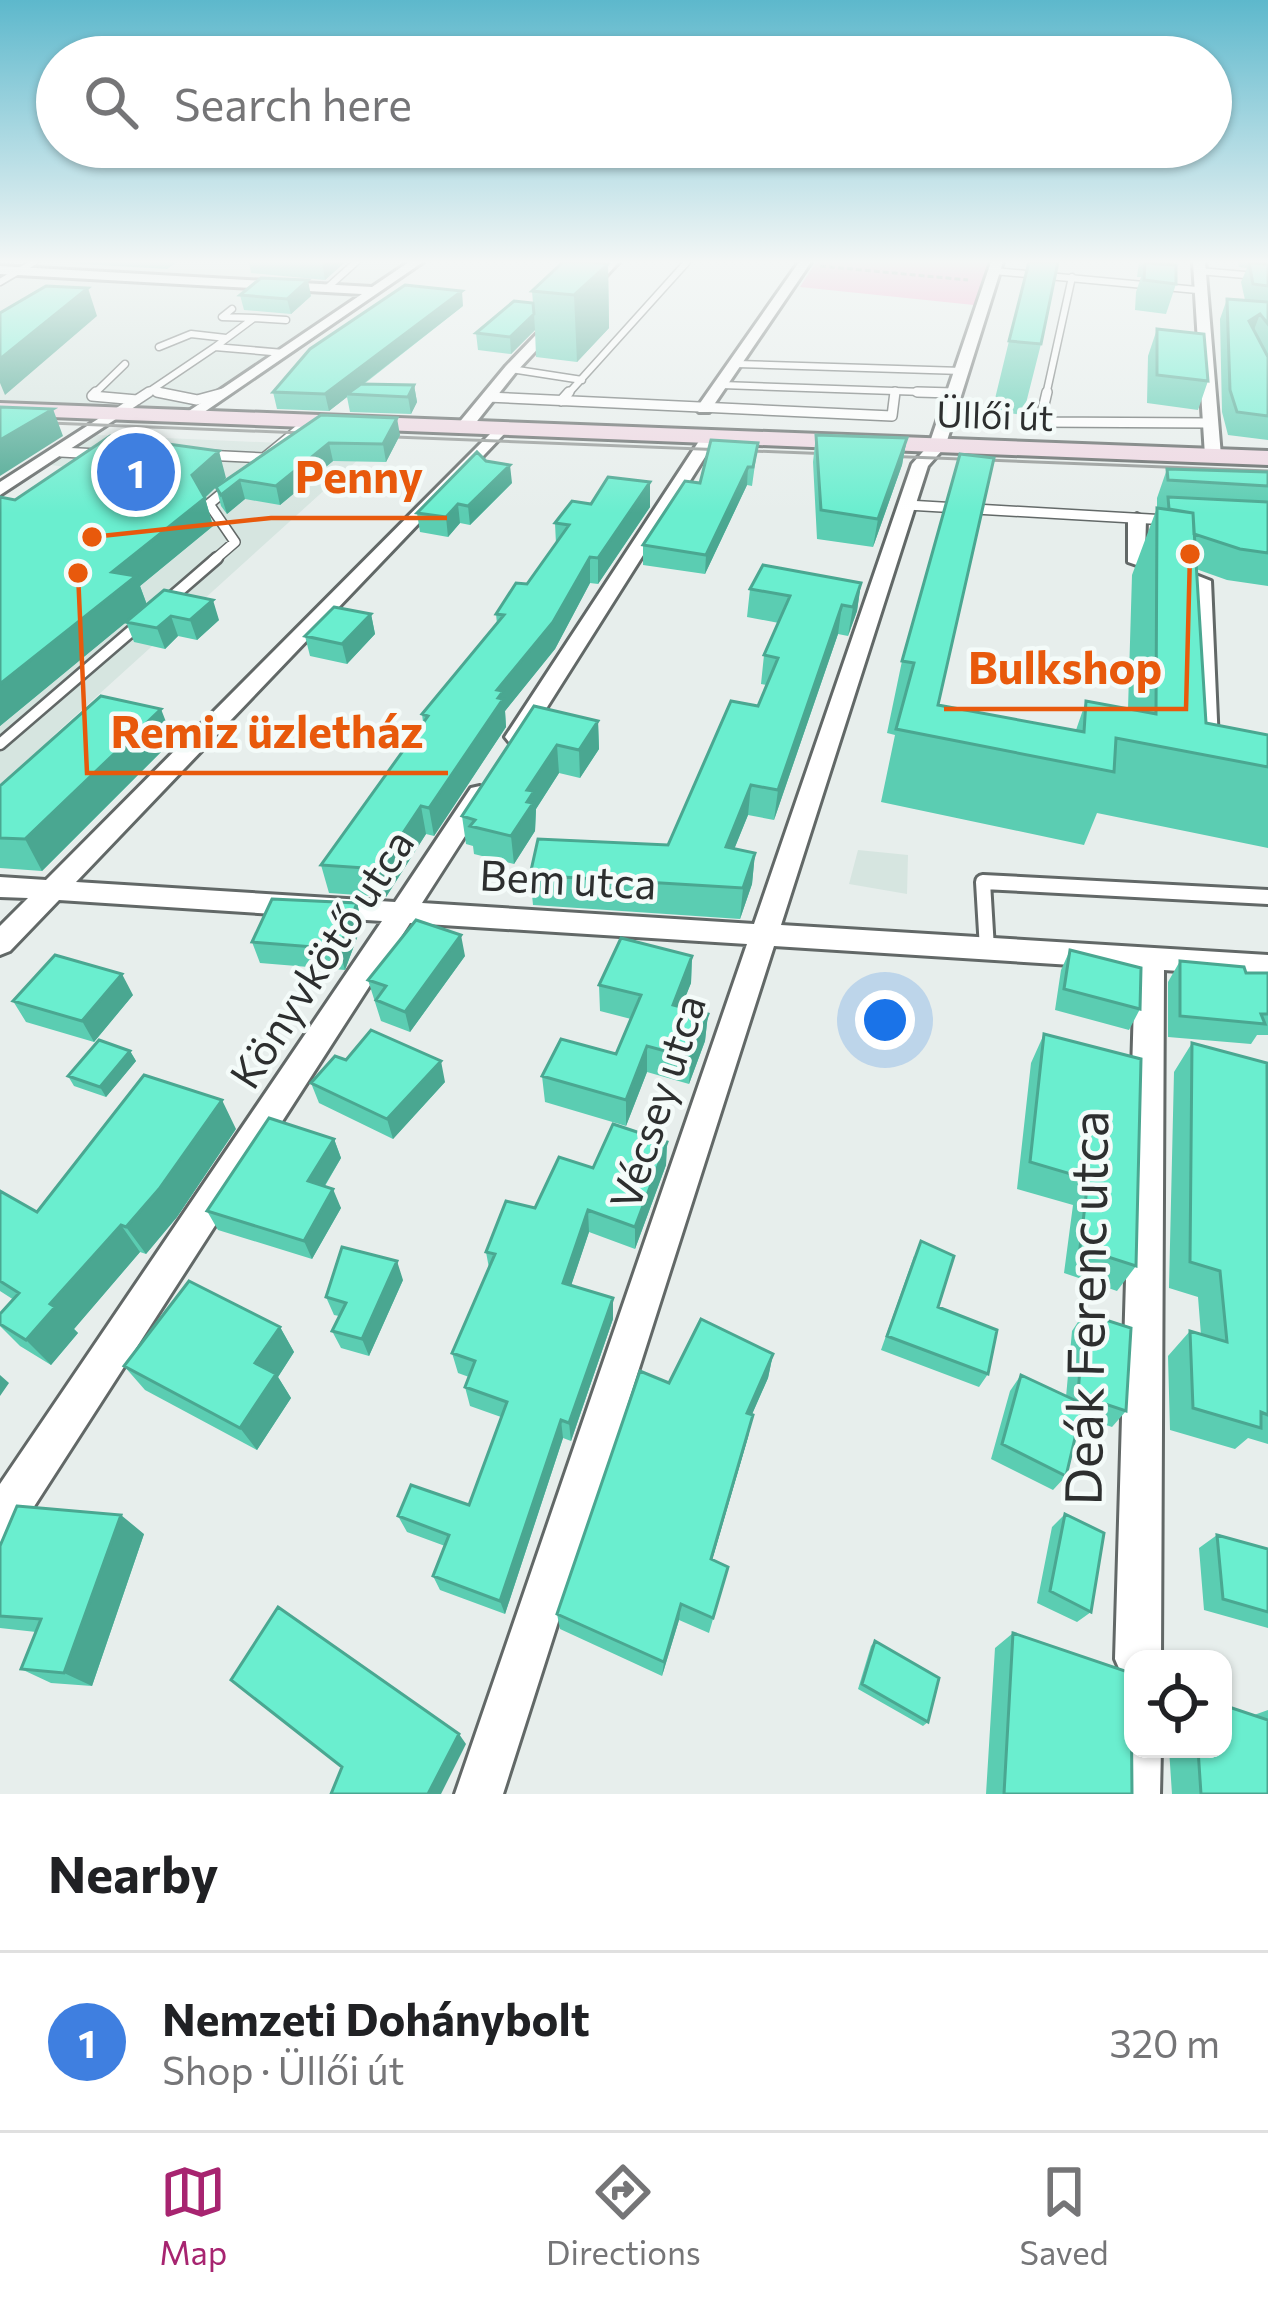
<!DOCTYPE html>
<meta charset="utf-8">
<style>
:root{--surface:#fff;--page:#f2f2f2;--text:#202124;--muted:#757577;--line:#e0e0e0;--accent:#a72470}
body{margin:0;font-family:Commissioner,sans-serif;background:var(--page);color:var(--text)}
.controls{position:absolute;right:36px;bottom:36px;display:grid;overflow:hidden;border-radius:24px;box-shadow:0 3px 9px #0004}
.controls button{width:108px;height:108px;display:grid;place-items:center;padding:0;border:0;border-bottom:3px solid var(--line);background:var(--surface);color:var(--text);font:60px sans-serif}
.you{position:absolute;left:885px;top:1020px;width:42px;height:42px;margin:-30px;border:9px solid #fff;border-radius:50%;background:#1a73e8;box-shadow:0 0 0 18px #1a73e833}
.badge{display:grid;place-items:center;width:78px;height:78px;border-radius:50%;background:var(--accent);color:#fff;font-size:39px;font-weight:700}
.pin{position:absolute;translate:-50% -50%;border:6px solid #fff;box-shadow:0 3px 12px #0006}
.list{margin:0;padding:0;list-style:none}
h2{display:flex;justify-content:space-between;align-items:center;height:156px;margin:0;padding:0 48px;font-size:51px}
h2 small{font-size:39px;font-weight:400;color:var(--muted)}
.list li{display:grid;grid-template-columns:78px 1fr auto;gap:36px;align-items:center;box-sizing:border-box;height:180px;padding:0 48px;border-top:3px solid var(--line)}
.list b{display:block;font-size:45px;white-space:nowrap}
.list p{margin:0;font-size:39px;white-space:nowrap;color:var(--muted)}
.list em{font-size:39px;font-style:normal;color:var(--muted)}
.icon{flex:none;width:66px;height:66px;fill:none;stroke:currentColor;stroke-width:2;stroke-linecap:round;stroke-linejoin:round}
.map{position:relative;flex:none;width:1268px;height:1794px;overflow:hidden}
.search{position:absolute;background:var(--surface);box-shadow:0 3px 9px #0004;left:36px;right:36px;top:36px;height:132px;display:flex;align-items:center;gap:30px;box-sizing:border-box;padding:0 42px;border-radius:66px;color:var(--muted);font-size:45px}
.sheet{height:336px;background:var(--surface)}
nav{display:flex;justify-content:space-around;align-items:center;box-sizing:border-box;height:168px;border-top:3px solid var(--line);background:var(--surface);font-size:33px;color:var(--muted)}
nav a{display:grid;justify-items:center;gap:6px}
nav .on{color:var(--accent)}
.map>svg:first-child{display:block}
.built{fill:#d6e5e0}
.green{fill:#f9a3cb}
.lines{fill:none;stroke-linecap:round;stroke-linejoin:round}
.service-far3-casing{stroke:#626867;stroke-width:9}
.service-far2-casing{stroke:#626867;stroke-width:12}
.service-far1-casing{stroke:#626867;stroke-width:15}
.service-casing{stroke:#626867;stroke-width:20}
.minor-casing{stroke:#626867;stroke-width:6}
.secondary-casing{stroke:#626867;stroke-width:6}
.path{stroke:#919694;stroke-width:3;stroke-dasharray:6 3;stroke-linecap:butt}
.service-far3{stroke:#fff;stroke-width:6}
.service-far2{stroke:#fff;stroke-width:9}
.service-far1{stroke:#fff;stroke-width:10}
.service{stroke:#fff;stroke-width:14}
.minor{fill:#fff;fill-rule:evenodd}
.secondary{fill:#eed7e2;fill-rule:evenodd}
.tram{stroke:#909593;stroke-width:3}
.wall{fill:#5bcdb2}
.shaded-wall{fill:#4aa791}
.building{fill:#6aeecf;stroke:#4aa791;stroke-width:3}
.labels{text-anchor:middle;stroke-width:9;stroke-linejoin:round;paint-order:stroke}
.far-street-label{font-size:36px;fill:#2d2f2f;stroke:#f4fbf9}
.street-label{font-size:42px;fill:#2d2f2f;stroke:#f4fbf9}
.near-street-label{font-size:51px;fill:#2d2f2f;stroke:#f4fbf9}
.leader{fill:none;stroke:#e8590c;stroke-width:4.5}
.callout-dot{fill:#e8590c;stroke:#f4fbf9;stroke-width:4.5}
.callout-label{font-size:45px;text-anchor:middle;font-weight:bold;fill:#e8590c;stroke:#f4fbf9;stroke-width:9;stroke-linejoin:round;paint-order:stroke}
</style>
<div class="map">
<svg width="1268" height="1794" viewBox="0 0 1268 1794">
<rect width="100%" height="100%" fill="#e7eeec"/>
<path class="built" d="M0,262H408L189,411L0,400Z
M97,435L372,447L54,735L0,801V546L103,472L51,465Z
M858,850L908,855L907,894L849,884Z"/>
<path class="green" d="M816,262H988L974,305L800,287Z"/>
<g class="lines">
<g class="service-far3-casing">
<path id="service-far3" d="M994,271L1197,290
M1199,271L1268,277
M0,282L34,262
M327,288L356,262
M232,309L222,317L254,318
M159,347L191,334L226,338
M215,347L254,318L286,320
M737,364L962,371
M511,369L582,380
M722,385L953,393
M153,391L171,395
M93,395L125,364
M144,395L215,347L284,353
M217,395L223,393
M567,395L687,262
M1046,395L1072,277"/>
</g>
<g class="service-far2-casing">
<path id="service-far2" d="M96,392L92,396L137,400
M157,392L197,400L223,393
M917,392L953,393
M1047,392L1040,422L1209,423
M487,397L892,416L895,392
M561,401L569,392
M117,413L149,392
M61,452L98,454
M204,455L264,458L308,422
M907,505L1167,520
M213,561L235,542L209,504L232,485"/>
</g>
<g class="service-far1-casing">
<path id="service-far1" d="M165,603L217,558
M0,744L143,621"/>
</g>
<g class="service-casing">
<path id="service" d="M987,949L983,882L1268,897"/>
</g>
<g class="minor-casing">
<path id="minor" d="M409,262H423L191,421L186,419V413L362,294L0,274V266L372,287Z
M606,262H619L516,372L470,430H458V424L506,366Z
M799,262H811L709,412H699L696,409Z
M991,262H1003L945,447L928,466L781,925L1268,955V977L1164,970L1161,1659H1133V1680L1122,1675L1115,1659L1135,969L774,946L503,1794H455L747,944L410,923L15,1536L0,1542V1484L382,921L59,900L10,951L0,955V926L28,898L0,897V877L46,880L500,424L508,429L506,432L76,882L395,902L471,788L480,786L492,794L422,903L754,924L912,464L929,445Z
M1193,262H1205L1221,456L1213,461L1205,456Z
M112,410L125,413L0,495V482Z
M703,435L717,438L525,742H509L505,737Z
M1137,514L1146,519L1145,555L1211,581L1218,743L1214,748H1198L1194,743L1191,584L1128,562V519Z
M1133,1727V1749H1161L1160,1794H1112L1113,1749L1120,1732Z"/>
</g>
<g class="secondary-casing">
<path id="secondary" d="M0,403L1268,451V465L0,415Z"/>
</g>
<path class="path" d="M820,266L968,280"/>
<use href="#service-far3" class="service-far3"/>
<use href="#service-far2" class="service-far2"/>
<use href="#service-far1" class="service-far1"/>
<use href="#service" class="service"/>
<use href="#minor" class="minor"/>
<use href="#secondary" class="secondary"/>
<path class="tram" d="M0,421L327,434
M369,436L1268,471"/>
</g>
<path class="wall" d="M51,262H177L167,269Z
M249,262H345L325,280L251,273Z
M1139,262H1173L1176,284L1166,314L1135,310L1136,292L1141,277H1137Z
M1238,262H1268V440L1228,435L1222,412L1220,319L1227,299L1245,300L1241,282L1247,268L1239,267Z
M608,264L609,328L577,362L536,357L535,330L511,354L478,350L476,333L533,303L532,291Z
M240,295L311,296L291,314L244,310Z
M463,306L364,384L414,385L417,402L411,414L350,412L347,397L329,411L277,409L273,392Z
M1157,329L1208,381L1198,410L1147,403L1148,356Z
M1009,341L1041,344L1023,415L992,411Z
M321,415L400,435L386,462L333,461L280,505L245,499L227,514L221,506L216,487L205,498L213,526L140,586L147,605L219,620L197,640L178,636L165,649L134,642L126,622L0,726V497L15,500L226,478L218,485Z
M816,435L907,438L902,465L873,547L817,539L813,462Z
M758,443L752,486L747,485L705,574L643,565V545L700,483Z
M960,454L938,705L1076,730L1086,701L1128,709L1132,575L1157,508V498L1167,469L1268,472V586L1227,580L1196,569L1206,723L1268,735V848L1097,813L1084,845L881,802L895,735L887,733L902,661Z
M512,483L470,525L460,523L448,537L420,532L417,513Z
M591,504L650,507L598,584L590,583L555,649L505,711L506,727L434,836L426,834L386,897L329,893L321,865L423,722L422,714L497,624L496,614L527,584L556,544L555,523Z
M861,583L857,611L848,636L838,634L774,820L748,815L734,849L755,853L752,884L740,919L533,905L530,875L668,845L758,706L767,685L761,684L764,655L779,623L747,617L750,589Z
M371,614L375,634L347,664L310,656L305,636Z
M534,706L598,721L599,749L580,778L559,773L536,809L535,831L514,864L474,854L473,846L466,844L462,816Z
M173,740L42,871L0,868V786Z
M357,903L362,924L345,970L260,963L252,942Z
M1070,950L1140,1009L1129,1030L1055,1010L1061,970Z
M465,956L410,1032L381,1021L368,980Z
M692,956L691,983L681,1007L708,1014L705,1041L689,1084L647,1072L626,1126L545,1102L542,1076L616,1054L631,1019L600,1011L599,985Z
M1180,961L1246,973H1268V1035H1257L1251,1044L1168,1037V982Z
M133,995L94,1042L26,1022L13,1001Z
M1044,1034L1136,1266L1117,1291L1064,1273L1073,1205L1017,1189L1031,1063Z
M1192,1043L1268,1078V1444L1248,1438L1235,1449L1170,1430L1168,1356L1190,1331L1201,1335L1198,1297L1169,1288L1174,1072Z
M130,1051L136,1061L106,1097L74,1086L68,1076Z
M346,1060L445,1082L393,1139L319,1103L311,1083Z
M236,1129L177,1217L146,1254L140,1252L74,1329L78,1333L51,1365L20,1346L0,1326V1314L14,1300L0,1291V1191L37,1212Z
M334,1139L341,1158L325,1186L341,1208L312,1259L218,1230L207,1211Z
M667,1142L666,1165L635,1249L589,1232L571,1285L613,1319L571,1441L563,1438L505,1614L440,1590L433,1576L445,1546L407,1532L398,1516L469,1505L501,1417L470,1406L465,1387L469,1377L458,1373L452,1353L489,1268L486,1252L535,1208L593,1168Z
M914,1256L938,1307L988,1374L979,1387L881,1350Z
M403,1280L369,1356L341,1348L332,1331L339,1316L334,1315L326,1297Z
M1084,1313L1126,1411L1112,1427L1080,1416L1066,1476L1053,1490L991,1459L1010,1391L1021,1375L1066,1397L1072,1331Z
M280,1327L294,1352L278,1377L291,1398L257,1450L145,1390L124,1366Z
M773,1354L768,1378L752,1414L748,1437L712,1560L728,1567L709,1633L679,1620L662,1676L560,1629L557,1614L669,1383Z
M1065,1514L1091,1612L1077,1622L1037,1603L1052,1527Z
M144,1534L92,1686L51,1683L21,1669L36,1632L0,1628V1546Z
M1217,1535L1268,1549V1628L1204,1610L1199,1548Z
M1013,1633L1132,1794H986L995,1648Z
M875,1641L928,1722L923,1726L858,1689L871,1646Z
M1268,1710V1794H1172L1169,1749H1223L1254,1715Z"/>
<path class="shaded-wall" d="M322,262H345L325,280Z
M608,264L609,328L577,362L574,295Z
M308,280L311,296L291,314L287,299Z
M88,288L97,316L5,395L0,383V359Z
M462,291L463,306L350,394H347V397L329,411L325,394Z
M534,314L535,330L511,354L510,337Z
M1260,314L1252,335L1249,321Z
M414,385L417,402L411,414L408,397Z
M53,409L63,436L0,476V440Z
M397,418L400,435L386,462L383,444Z
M907,438L902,465L873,547L878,519Z
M329,443L333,461L280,505L276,486Z
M219,451L226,478L202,500L205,498L213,526L140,586L147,605L0,726V684L112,572L192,475Z
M510,465L512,483L470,525L468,506Z
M748,467L747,485L705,574L706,555Z
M240,480L245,499L227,514L221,495Z
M650,482V507L598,584V558Z
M458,504L460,523L448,537L446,517Z
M590,557V583L555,649L505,711L506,727L434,836L429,808L497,690Z
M861,583L857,611L848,636L853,607Z
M213,600L219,620L197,640L190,620Z
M842,605L838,634L774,820L778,790Z
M371,614L375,634L347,664L342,644Z
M171,616L178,636L165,649L157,628Z
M161,709L173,740L42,871L25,839Z
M598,721L599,749L580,778L579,750Z
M557,745L559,773L536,809L535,831L514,864L511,836L527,790Z
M751,785L748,815L723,877L726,847Z
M421,806L426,834L386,897L379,869Z
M755,853L752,884L740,919L743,888Z
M357,903L362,924L345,970L339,949Z
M461,935L465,956L410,1032L405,1012Z
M692,956L691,983L672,1031L673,1005Z
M122,974L133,995L94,1042L82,1021Z
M708,1014L705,1041L689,1084L691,1058Z
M647,1046V1072L626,1126V1100Z
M130,1051L136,1061L106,1097L100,1087Z
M441,1061L445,1082L393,1139L387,1119Z
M222,1100L236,1129L177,1217L146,1254L126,1227Z
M334,1139L341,1158L316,1200L308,1181Z
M667,1142L666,1165L635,1249V1227Z
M333,1189L341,1208L312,1259L304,1241Z
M588,1210L589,1232L565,1304L563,1283Z
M121,1225L140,1252L74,1329L78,1333L51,1365L26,1340L50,1304Z
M397,1261L403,1280L369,1356L362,1339Z
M613,1298V1319L571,1441L569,1423Z
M280,1327L294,1352L278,1377L291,1398L257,1450L240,1428L255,1363Z
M773,1354L768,1378L743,1435L747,1413Z
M0,1375L9,1383L0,1396Z
M753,1415L748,1437L707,1577L711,1559Z
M561,1420L563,1438L505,1614L500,1601Z
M121,1515L144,1534L92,1686L64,1673Z
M681,1604L679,1620L662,1676L664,1662Z
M459,1734L466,1744L441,1794H428Z"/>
<path class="building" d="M563,262H590L608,264L574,295L532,291Z
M1029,262H1058L1041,344L1009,341Z
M1145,263L1176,265V284L1144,280Z
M1249,263L1268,264V286L1253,284Z
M261,278L308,280L287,299L240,295Z
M405,285L462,291L325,394L273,392L310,349Z
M46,286L88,288L0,359V313Z
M1227,299L1268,302V324L1260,314L1249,321L1268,357V416L1237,412L1230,390Z
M514,301L533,303L534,314L510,337L476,333Z
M1157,329L1204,334L1208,381L1157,375Z
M361,384L414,385L408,397L347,394Z
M0,407L53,409L0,440Z
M321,415L397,418L383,444L329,443L276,486L240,480L221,495L216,487Z
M816,435L907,438L878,519L821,510Z
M110,436L219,451L192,475L205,498L112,572L136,576L0,684V497L15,500Z
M711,440L758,443L753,467H748L706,555L643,545L685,481L700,483Z
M477,452L486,461L510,465L468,506L458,504L446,517L417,513Z
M960,454L994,458L938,705L1084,732L1086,701L1156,714L1157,508L1193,513L1206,723L1268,735V767L1116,738L1114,772L896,729L914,663L902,661Z
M1167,469L1268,472V486L1168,480Z
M608,477L650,482L598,558L590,557L553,622L497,690L503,691L498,698L503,699L429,808L421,806L379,869L321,865L428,716L422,714L504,615L496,614L516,583L527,584L569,525L555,523L572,501L591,504Z
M1168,497L1268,502V553L1240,549L1194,534L1193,513L1169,509Z
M763,565L861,583L853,607L842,605L778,790L751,785L726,847L755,853L743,888L530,875L538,839L668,845L731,701L758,706L778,658L764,655L790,596L750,589Z
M164,590L213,600L190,620L171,616L157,628L126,622Z
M334,607L371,614L342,644L305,636Z
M101,696L161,709L25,839L0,838V786Z
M534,706L598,721L579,750L557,745L527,790L534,791L527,802L533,803L511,836L470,826L475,820L462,816Z
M272,899L357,903L339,949L252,942Z
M416,920L461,935L405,1012L376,1000L386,986L368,980Z
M621,938L692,956L673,1005L708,1014L691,1058L647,1046L626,1100L542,1076L561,1039L616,1054L641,995L599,985Z
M1070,950L1141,968L1140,1009L1064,989Z
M55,955L122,974L82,1021L13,1001Z
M1180,961L1244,967L1246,973H1268V1014H1261L1265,1024L1180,1016Z
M371,1030L441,1061L387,1119L311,1083L335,1056L346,1060Z
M1044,1034L1141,1059L1136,1266L1080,1248L1088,1179L1030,1162Z
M99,1040L130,1051L100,1087L68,1076Z
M1192,1043L1267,1063L1268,1415L1261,1412V1428L1193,1408L1190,1331L1227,1342L1220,1271L1190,1262Z
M144,1075L222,1100L159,1189L126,1227L121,1225L50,1304L55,1307L26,1340L0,1324V1314L19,1293L0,1281V1191L37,1212Z
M269,1118L334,1139L308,1181L333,1189L304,1241L207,1211Z
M613,1124L667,1142L635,1227L588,1210L563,1283L613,1298L569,1423L561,1420L500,1601L433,1576L449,1535L398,1516L411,1485L469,1505L507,1402L465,1387L475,1361L452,1353L495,1254L486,1252L506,1201L535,1208L559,1157L593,1168Z
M921,1241L954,1256L938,1307L997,1330L988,1374L887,1336Z
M342,1247L397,1261L362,1339L332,1331L346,1303L326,1297Z
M189,1281L280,1327L255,1363L276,1374L240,1428L124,1366Z
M1084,1313L1131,1328L1126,1411L1078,1395Z
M701,1319L773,1354L747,1413L753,1415L711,1559L728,1567L713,1618L681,1604L664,1662L557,1614L640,1371L669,1383Z
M1021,1375L1083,1404L1066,1476L1002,1444Z
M17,1506L121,1515L64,1673L21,1669L41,1619L0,1616V1546Z
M1065,1514L1104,1533L1091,1612L1050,1591Z
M1217,1535L1268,1549V1612L1223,1599Z
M278,1607L459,1734L428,1794H331L342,1767L231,1680Z
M1013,1633L1131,1673L1132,1794H1004Z
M875,1641L939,1678L928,1722L862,1684Z
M1223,1705L1268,1720V1794H1201L1198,1749H1223Z"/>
<linearGradient id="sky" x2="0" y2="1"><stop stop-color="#5db8cc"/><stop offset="0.51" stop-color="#f4f7f6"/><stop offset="1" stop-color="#f4f7f6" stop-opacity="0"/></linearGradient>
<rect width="1268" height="513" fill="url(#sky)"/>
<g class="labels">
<g class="far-street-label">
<text transform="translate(995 416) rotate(2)" y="13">Üllői út</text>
</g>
<g class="street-label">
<text transform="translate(568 880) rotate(3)" y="15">Bem utca</text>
<text transform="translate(322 959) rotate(-57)" y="15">Könyvkötő utca</text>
<text transform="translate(658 1102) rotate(-72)" y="15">Vécsey utca</text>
</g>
<g class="near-street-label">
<text transform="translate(1087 1308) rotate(-89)" y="18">Deák Ferenc utca</text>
</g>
</g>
<path class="leader" d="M92 537L271 518H447M1190 554L1186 709H944M78 573L87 773H448"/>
<g class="callout-dot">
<circle cx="92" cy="537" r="12"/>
<circle cx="1190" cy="554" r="12"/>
<circle cx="78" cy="573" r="12"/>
</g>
<g class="callout-label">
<text x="359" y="493">Penny</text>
<text x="1065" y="684">Bulkshop</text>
<text x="267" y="748">Remiz üzletház</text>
</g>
</svg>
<div class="controls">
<button><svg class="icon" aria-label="locate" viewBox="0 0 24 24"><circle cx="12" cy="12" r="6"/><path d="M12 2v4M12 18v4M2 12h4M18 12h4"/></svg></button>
</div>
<div class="you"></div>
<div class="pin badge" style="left:136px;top:472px;background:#3f7fe0">1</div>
<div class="search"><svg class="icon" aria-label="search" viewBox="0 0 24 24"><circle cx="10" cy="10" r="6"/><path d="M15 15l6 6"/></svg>Search here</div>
</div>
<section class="sheet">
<h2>Nearby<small></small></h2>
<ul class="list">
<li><span class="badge" style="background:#3f7fe0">1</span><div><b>Nemzeti Dohánybolt</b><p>Shop · Üllői út</p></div><em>320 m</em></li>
</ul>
</section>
<nav>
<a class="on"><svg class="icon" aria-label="map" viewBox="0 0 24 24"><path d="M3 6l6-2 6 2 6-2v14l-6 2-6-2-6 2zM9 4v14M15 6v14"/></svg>Map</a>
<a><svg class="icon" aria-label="directions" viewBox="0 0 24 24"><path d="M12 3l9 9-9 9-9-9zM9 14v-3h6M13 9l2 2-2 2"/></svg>Directions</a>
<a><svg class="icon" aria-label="saved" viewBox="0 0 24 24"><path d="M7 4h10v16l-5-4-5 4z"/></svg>Saved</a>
</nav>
